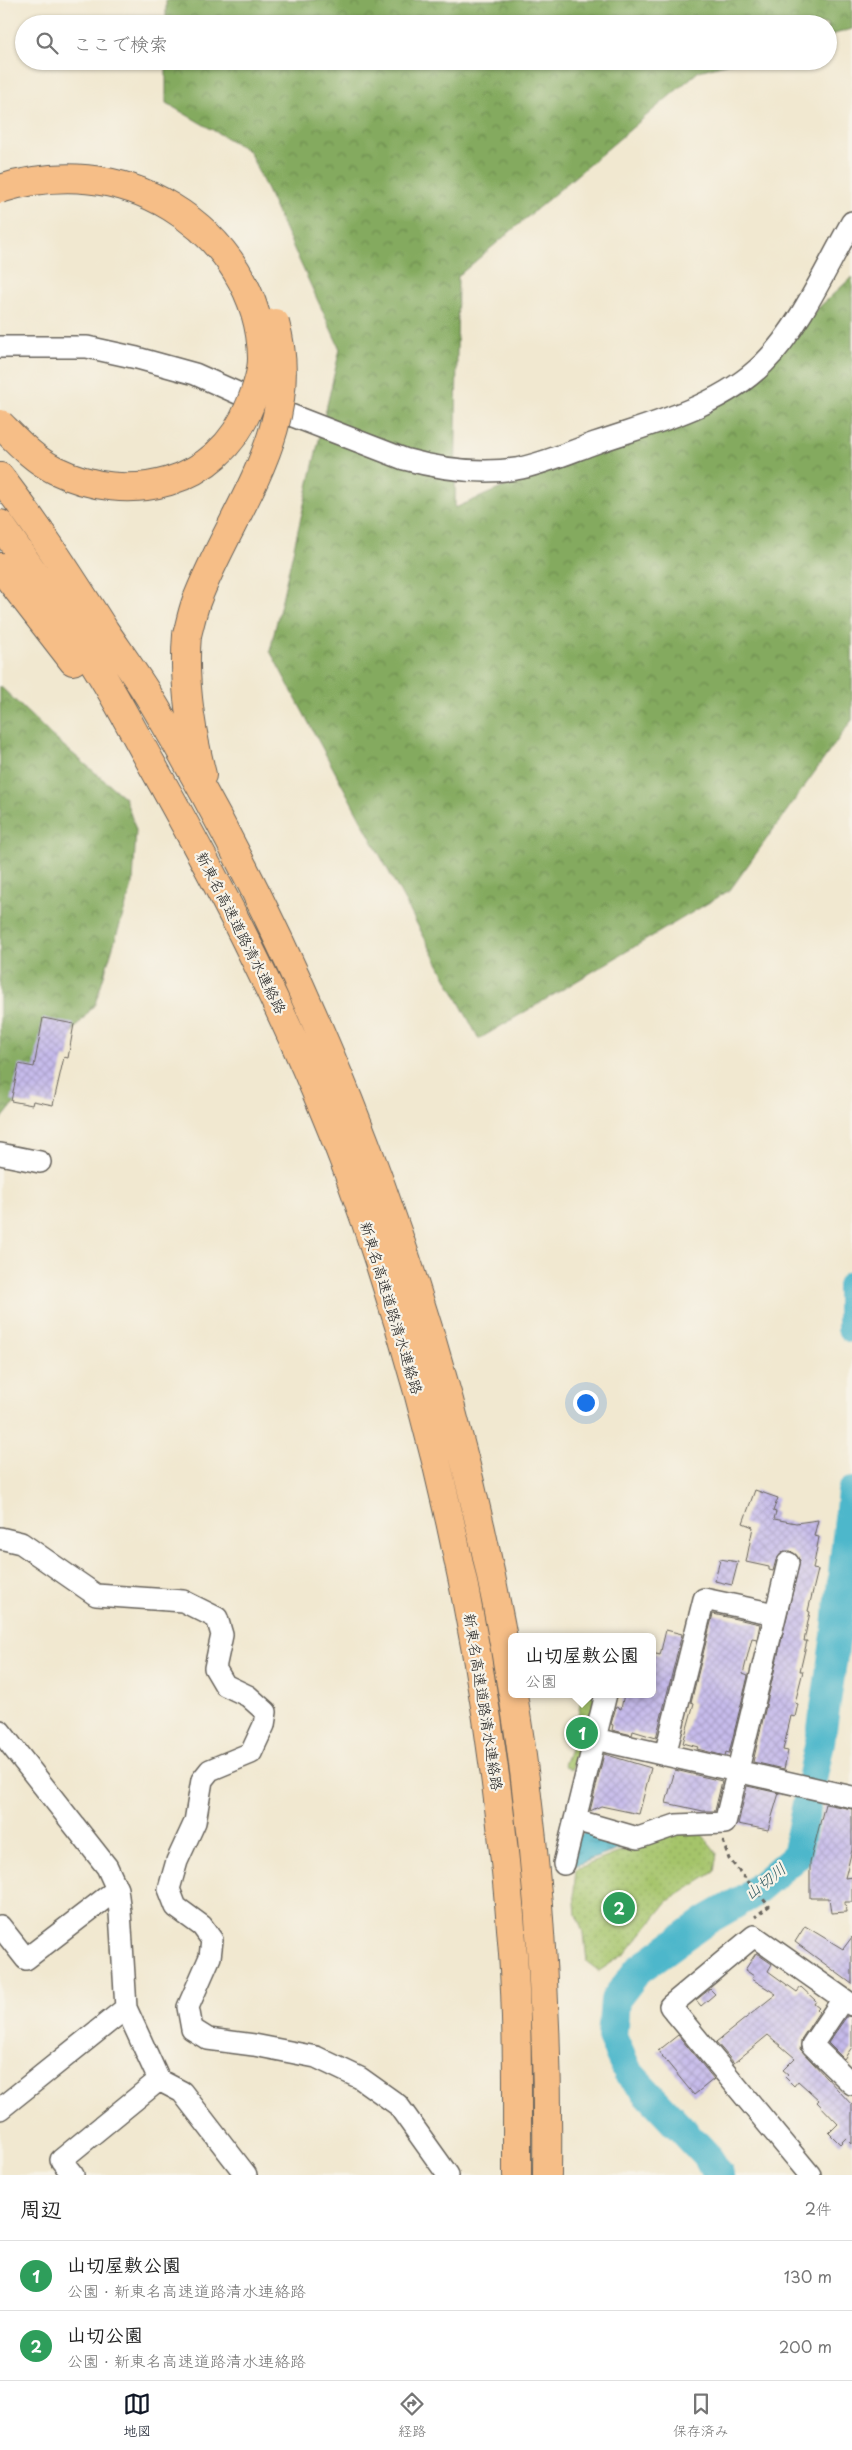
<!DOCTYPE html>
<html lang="ja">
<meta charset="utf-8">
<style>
:root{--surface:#fff;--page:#f6f6f6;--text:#222;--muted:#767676;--line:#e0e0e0;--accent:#111827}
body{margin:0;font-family:"Playpen Sans","Klee One",sans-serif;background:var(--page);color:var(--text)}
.you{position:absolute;left:585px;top:1402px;width:18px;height:18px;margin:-12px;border:4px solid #fff;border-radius:50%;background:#1a73e8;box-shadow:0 0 0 8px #1a73e833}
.badge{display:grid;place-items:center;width:32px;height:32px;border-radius:50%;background:var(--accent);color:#fff;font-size:16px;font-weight:700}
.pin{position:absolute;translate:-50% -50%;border:2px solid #fff;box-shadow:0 1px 5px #0006}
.popup{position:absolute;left:508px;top:1633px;width:148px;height:65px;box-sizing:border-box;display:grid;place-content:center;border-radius:8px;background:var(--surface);filter:drop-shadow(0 1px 4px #0005);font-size:16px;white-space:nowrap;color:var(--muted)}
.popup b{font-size:19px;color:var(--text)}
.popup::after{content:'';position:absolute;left:50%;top:100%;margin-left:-10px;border:10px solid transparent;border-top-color:var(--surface)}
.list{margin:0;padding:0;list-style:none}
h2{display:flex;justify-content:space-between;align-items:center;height:65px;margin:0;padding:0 20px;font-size:21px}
h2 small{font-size:16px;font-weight:400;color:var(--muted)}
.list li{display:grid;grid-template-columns:32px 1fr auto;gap:15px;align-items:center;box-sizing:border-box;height:70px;padding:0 20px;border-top:1px solid var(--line)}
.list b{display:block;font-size:19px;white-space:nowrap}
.list p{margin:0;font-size:16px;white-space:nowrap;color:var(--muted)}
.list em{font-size:16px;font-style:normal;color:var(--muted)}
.icon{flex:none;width:28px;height:28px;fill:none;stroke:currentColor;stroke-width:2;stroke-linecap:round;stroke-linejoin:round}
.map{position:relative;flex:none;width:852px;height:2175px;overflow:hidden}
.search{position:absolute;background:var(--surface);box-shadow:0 1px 4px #0004;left:15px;right:15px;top:15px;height:55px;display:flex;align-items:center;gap:12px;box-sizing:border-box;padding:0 18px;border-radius:28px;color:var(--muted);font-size:19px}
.sheet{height:205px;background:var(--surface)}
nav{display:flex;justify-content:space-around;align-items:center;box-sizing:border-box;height:70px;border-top:1px solid var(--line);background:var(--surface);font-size:14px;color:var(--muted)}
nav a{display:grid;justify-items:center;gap:2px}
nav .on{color:var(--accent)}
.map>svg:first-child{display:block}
.forest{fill:url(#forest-crowns);stroke:#50633e}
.park{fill:url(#park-dots);stroke:#607044}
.water{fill:url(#water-ripples);stroke:#356a74}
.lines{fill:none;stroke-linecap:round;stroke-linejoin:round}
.river{stroke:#4eb7cb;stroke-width:30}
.building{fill:url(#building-cross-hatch)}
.minor-casing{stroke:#67635b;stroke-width:24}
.highway-casing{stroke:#67635b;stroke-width:30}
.path{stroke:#67635b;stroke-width:3;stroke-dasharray:4 4;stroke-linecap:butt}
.minor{stroke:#fff;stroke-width:21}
.highway{stroke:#f6be87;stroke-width:28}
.highway-bridge-casing{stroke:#67635b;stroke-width:30;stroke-linecap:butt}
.highway-bridge{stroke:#f6be87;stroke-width:28}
.labels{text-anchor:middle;stroke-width:4.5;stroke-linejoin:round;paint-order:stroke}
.street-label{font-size:15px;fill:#1c1c1c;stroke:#f7f3e8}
.water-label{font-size:16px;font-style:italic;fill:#305a62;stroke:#f7f3e8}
</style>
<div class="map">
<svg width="852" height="2175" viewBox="0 0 852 2175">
<defs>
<pattern id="forest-crowns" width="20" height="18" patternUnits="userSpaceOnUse" patternTransform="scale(1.25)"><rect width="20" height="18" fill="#84aa5f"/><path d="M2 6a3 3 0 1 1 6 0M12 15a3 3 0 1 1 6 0" fill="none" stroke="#6b8a4e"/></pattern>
<pattern id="park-dots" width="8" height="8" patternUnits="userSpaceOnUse" patternTransform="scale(1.25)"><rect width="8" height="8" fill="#a5c46b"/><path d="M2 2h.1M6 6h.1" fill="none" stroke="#8da85c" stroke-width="1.8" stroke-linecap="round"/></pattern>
<pattern id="water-ripples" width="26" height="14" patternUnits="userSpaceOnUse" patternTransform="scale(1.25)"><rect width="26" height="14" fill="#4eb7cb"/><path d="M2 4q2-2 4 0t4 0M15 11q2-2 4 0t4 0" fill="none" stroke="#4094a4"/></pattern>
<pattern id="building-cross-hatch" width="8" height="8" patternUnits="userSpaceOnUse" patternTransform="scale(1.25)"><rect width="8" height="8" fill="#c6bbeb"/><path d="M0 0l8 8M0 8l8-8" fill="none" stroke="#aaa0c9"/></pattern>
</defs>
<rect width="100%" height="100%" fill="#f7f3e8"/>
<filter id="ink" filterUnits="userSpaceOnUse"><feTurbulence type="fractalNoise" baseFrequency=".02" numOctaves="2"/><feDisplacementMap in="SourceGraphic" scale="10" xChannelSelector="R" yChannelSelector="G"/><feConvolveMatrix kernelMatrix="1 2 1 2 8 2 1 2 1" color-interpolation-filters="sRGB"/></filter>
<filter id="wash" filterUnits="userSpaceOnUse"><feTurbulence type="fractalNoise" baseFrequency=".0096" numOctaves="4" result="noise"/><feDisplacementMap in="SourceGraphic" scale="20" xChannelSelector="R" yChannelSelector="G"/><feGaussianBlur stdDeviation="1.12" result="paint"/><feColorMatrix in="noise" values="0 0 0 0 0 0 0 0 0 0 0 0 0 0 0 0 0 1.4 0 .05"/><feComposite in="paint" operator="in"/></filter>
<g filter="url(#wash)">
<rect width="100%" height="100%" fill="#f1e8d0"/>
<path class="forest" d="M166,0H852V29L828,36V24H166Z
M166,61H736L699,71L458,276L455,508L731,388L852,277V720L730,890L479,1039L270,651L340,349L249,151L166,103Z
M0,686L52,736L125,798L136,830L133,883L95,1004L0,1121Z"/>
<path class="park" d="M582,1694L600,1697L592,1726L571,1770L564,1765L573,1741Z
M700,1832L717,1853L714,1872L668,1901L626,1953L599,1971L587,1962L584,1933L576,1915L574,1891L576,1869L668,1834Z"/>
<path class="water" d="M587,1830L636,1843L571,1867L578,1836Z"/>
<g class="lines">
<path class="river" d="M852,1286V1328
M719,2175L707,2156L628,2072L612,2037L615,2000L638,1970L707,1920L749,1896L796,1856L820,1742L836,1635L852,1492"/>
</g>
<g id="blocks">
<path class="building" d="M43,1018L74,1024L68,1058L64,1057L53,1105L33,1101L32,1105L11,1101L19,1064L34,1067Z
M755,1490L778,1498L773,1511L776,1512L774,1519L796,1523L818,1520L814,1536L819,1537L813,1569L818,1570L808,1611L810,1612L804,1641H807L800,1671H803L795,1703L798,1704L795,1717L791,1716L783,1750L788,1751L784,1769L753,1762L800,1560L791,1551H784L776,1560L773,1571L769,1570V1567L746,1562L753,1527L743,1523Z
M720,1559L738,1562L732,1585L715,1581Z
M713,1614L760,1624L757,1639L752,1638L743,1674L748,1676L729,1753L726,1752L725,1756L697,1749L698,1747L683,1743L694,1703L691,1702Z
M666,1630L682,1634L656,1738L633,1731L632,1735L612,1730L613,1725L611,1724L616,1707L621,1709L624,1694H652V1653L660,1655Z
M604,1754L651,1768L639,1814L601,1806L590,1811Z
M675,1770L722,1781L715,1811H703L666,1803Z
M747,1786L779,1793L768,1830L738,1824Z
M825,1804L852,1809V1850L845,1878L852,1877V1902H845L846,1912L831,1913L829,1898H810V1862Z
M805,1926L843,1949L852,1937V1984L795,1942Z
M756,1953L772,1964L768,1971L797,1992L801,1987L816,2001L814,2004L819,2008L817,2010L819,2012L802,2038L800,2049L852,2105V2144L846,2138L840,2144L829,2133L838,2124L817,2102L819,2100L798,2081L794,2086L785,2077L788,2074L783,2070L795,2058L768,2035L734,2063L716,2042L776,1994L752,1979L754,1976L745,1970Z
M710,1989L715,1994L701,2006L696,2000Z
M847,2016L852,2017V2047L844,2059L828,2043Z
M678,2035L714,2079L694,2095L658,2051Z"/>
</g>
</g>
<g filter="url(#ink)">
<use href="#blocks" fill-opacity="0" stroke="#67635b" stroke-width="1"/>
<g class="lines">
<g class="minor-casing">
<path id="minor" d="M0,347H87L137,358L195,374L262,404L404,459C440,469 479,474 516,469C543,464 570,452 595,443C653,423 720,407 764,363C800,327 827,266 852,222
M0,1154L40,1162
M0,1538L21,1543L96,1595L183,1601L217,1618L222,1635L215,1668L225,1685L248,1696L266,1712L264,1725L251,1753L210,1770L202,1780L195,1822L177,1861L169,1889L176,1907L202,1926L212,1940L210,1957L188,2007L192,2029L208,2039L254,2045L316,2057L360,2078L398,2105L448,2175
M0,1731L107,1867L117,1889L120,1912L126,2008L159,2080L182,2092L246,2175
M595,1739L852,1797
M665,1755L704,1599L775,1614
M575,1820L638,1838L676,1825L725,1823L788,1563
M564,1864L606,1694
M0,1926L26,1959L117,1889
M843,1999L812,2045L852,2084
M0,2109L126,2008
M73,2175L61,2160L159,2080
M810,2175L670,2006L754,1936L852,2005"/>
</g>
<g class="highway-casing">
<path id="highway" d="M0,477C38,526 72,579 105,631C124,659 144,686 160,715C337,1016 456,1347 512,1690
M0,524C34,573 68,621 99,671C118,701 134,733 151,763C183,820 214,877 243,935C281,1011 317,1089 347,1169C439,1421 494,1686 513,1954C518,2027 517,2102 517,2175
M0,567L73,661
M187,635C183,680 191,731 202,775
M513,1694C538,1852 549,2015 547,2175"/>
</g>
<path class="path" d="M723,1841L729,1859L769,1906L755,1917"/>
<use href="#minor" class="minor"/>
<use href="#highway" class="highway"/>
<g class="highway-bridge-casing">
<path id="highway-bridge" d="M0,189C57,171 119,175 171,207C224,239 261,294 262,358C262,374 256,390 250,405C219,486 128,506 55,470C33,459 17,441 0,424
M187,635C190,624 192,613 196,602C231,509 305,429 275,323"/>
</g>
<use href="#highway-bridge" class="highway-bridge"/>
</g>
</g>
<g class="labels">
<g class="street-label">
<text transform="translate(241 933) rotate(63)" y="5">新東名高速道路清水連絡路</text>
<text transform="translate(391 1308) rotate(73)" y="5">新東名高速道路清水連絡路</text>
<text transform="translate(483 1702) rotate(81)" y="5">新東名高速道路清水連絡路</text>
</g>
<g class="water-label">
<text transform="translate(765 1881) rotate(-39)" y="6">山切川</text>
</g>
</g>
</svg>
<div class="you"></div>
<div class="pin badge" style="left:582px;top:1733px;background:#2e9e5b">1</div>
<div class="popup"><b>山切屋敷公園</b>公園</div>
<div class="pin badge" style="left:619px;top:1908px;background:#2e9e5b">2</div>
<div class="search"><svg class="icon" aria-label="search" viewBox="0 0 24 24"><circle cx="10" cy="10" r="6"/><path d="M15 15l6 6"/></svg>ここで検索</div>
</div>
<section class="sheet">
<h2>周辺<small>2件</small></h2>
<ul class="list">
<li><span class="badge" style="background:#2e9e5b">1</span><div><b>山切屋敷公園</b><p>公園 · 新東名高速道路清水連絡路</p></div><em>130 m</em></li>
<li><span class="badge" style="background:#2e9e5b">2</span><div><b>山切公園</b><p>公園 · 新東名高速道路清水連絡路</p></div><em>200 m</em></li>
</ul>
</section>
<nav>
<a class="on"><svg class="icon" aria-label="map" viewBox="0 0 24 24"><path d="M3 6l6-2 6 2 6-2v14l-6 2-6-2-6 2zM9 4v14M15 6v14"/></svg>地図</a>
<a><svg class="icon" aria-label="directions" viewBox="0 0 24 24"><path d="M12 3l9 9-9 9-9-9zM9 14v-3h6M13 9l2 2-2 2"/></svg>経路</a>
<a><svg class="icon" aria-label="saved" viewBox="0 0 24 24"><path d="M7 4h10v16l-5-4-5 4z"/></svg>保存済み</a>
</nav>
